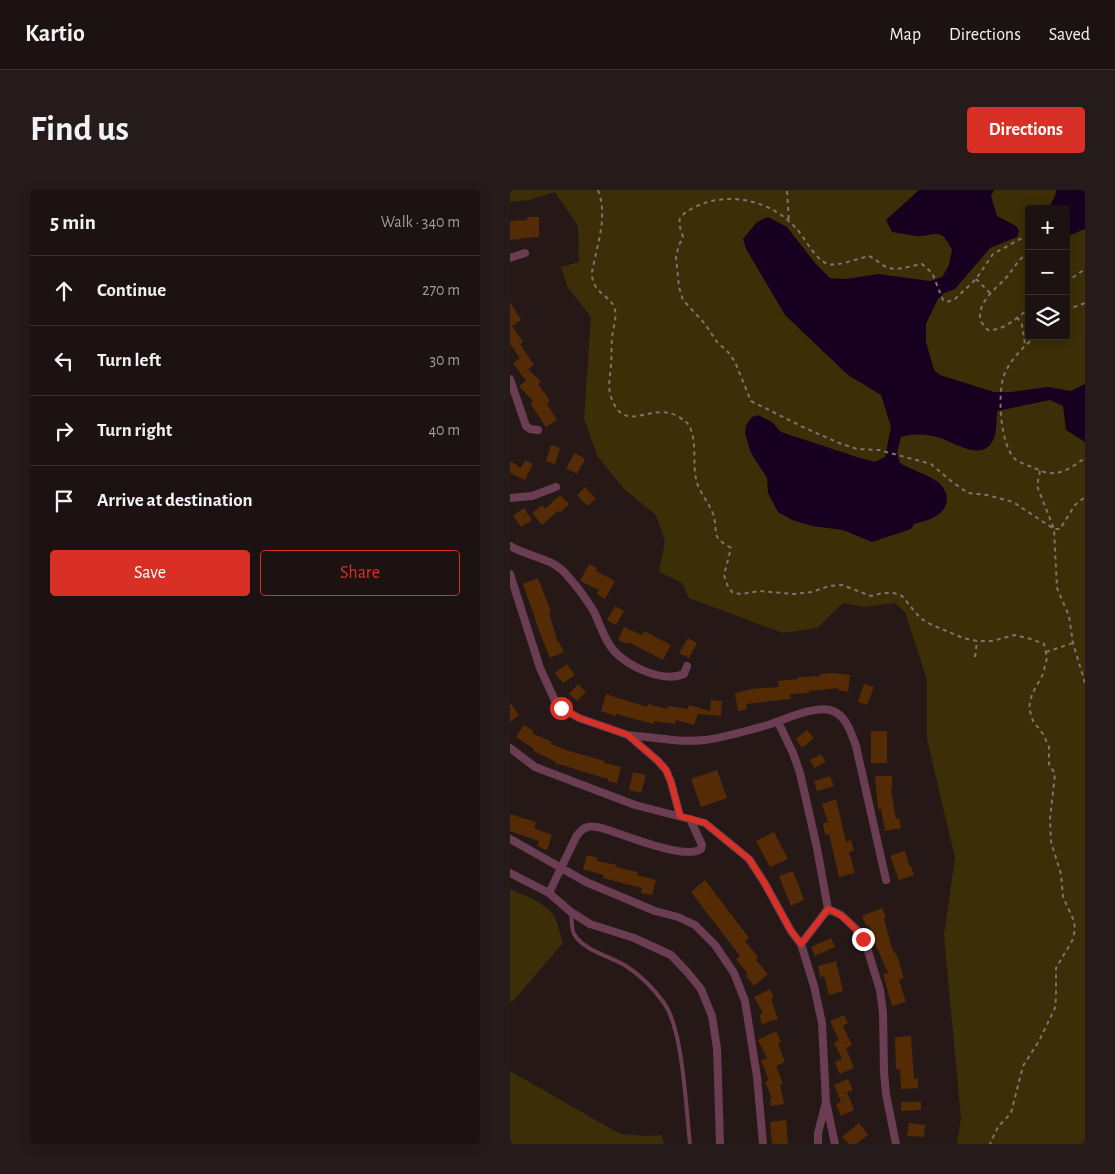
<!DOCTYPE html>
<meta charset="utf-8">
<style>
:root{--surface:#1c1211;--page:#251b1a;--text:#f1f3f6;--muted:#a09e9f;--line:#3a3231;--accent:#d93025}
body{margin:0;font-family:"Alegreya Sans",sans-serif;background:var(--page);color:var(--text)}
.controls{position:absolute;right:15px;top:15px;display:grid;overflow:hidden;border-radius:5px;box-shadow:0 2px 12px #0003}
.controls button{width:45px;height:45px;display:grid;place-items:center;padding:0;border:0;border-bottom:1px solid var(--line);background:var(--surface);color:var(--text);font:25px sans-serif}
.stop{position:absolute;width:15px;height:15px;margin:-11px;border:4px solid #d93025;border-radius:50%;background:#fff}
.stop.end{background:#d93025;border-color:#fff;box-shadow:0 1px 5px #0008}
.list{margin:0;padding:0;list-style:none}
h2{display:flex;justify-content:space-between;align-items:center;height:65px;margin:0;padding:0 20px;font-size:21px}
h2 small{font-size:16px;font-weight:400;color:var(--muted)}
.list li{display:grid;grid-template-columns:32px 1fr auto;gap:15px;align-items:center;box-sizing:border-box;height:70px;padding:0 20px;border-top:1px solid var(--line)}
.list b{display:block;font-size:19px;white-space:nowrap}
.list em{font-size:16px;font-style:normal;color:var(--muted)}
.actions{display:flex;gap:10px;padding:15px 20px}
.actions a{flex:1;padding:11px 0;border:1px solid var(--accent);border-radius:5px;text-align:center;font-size:18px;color:var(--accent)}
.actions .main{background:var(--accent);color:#fff}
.icon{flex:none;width:28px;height:28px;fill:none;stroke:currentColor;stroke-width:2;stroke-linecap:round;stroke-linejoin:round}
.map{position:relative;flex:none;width:575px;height:954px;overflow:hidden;border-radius:5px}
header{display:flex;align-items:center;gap:30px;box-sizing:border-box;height:70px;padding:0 25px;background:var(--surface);border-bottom:1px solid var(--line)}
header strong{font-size:24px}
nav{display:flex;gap:28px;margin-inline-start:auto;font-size:18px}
.intro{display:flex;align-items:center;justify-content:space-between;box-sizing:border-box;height:120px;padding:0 30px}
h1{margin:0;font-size:35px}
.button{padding:12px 22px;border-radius:5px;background:var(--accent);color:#fff;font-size:18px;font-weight:700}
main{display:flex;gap:30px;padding:0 30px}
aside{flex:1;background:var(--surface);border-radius:5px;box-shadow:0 2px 12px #0003}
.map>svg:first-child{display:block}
.green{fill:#3c2f07;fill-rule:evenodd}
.water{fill:#17001f}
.building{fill:#552b05}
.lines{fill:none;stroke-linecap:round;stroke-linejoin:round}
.path{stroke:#7f7372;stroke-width:2;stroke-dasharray:4 4;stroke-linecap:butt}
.lane{stroke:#6b3d53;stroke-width:4}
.street{stroke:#6b3d53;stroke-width:8}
.route{stroke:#d93025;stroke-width:6}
</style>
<header>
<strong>Kartio</strong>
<nav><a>Map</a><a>Directions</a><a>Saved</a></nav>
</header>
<div class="intro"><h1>Find us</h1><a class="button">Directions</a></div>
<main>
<aside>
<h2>5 min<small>Walk · 340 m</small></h2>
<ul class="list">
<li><svg class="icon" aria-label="ahead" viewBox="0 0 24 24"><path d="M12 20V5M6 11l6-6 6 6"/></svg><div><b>Continue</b></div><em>270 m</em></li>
<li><svg class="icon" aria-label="left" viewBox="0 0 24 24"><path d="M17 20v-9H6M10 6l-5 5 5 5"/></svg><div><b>Turn left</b></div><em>30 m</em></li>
<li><svg class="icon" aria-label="right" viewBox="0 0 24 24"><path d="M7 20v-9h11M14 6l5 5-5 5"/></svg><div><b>Turn right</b></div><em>40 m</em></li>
<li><svg class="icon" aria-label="arrive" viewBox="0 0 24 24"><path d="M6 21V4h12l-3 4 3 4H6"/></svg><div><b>Arrive at destination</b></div></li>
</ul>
<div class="actions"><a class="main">Save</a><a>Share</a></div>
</aside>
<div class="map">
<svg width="575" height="954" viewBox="0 0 575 954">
<rect width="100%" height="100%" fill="#251817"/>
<path class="green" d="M0,0H575V954H447L451,928L434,745L445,668L417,549V490L395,422L385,413L354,417L333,413L307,438L273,443L179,408L172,393L149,382L155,351L146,325L114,299L88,267L74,229L81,127L58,98L51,77L69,72L68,36L45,2L19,10L0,12ZM519,19H556V146H519Z
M0,699C16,706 38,713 46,730C49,737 50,746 53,753L4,810L0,812Z
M0,881L110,944L136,946L152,945L154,954H0Z"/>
<path class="water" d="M409,0H484L481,6L487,26L506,36L509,41L507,47L480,58L445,99L434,103L428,109L416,134V152L424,180L430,185L484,202H501L538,197L561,201L575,194V252L556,240L553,216L540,210L487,221C486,231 488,246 480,255C468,269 443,252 430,248C419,244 402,243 391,247L387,263L390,273C401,280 420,285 429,293C440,303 440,318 426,326C420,330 411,332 404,334L401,339L362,352L333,340L302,336L282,330L268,322L258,303L257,288L241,263L235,243L236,235L242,227L248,225L262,232L271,242L350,268L365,272L375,267L381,237L371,205L338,185L275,125L236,59L233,49L247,32L258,27L277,37L305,73L320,88L336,89L368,84L420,91L432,87L439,75L442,60C430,36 428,46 406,46C399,45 390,43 382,42L376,30Z
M546,0H575V39L556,47V19H538L545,6Z"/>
<path class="building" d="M17,27H29V47L11,48V49L0,50V31L17,30Z
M0,112L11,130L2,136L13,152L10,154L24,175L18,179L31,192L28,194L40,211L37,214L47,230L36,237L20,213L23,211L9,196L16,191L3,173L10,168L0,154Z
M41,255L50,258L45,274L36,271Z
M65,263L75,269L67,284L56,278Z
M15,270L23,274L15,290L0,283V271L11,278Z
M75,297L86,309L77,316L67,305Z
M50,305L59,314L50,323L48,321L32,335L22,323L32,315L35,319Z
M14,318L22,330L11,337L3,326Z
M79,374L87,378L86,381L105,391L95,409L87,404L89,400L70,391Z
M28,388L41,422L39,423L48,453L49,452L54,462L40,468L31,446L13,394Z
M105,416L114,421L106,435L97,430Z
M114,437L132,445L134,441L161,455L153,470L118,452L117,454L108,450Z
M178,448L187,453L179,468L169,463Z
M57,474L65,485L53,493L45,483Z
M324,483L340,485L338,502L328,500L329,498L299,501V503L280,504L281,509L236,514L237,519L228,521L225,503L241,499L269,497L268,491L288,489V487L310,486V484Z
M68,494L76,502L67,511L59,504Z
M354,494L364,497L357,515L348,512Z
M96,504L137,517L138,514L157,519L158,516L178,519L179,515L200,521L201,510L212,511L211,526L188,524L184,535L166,530L165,534L144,531V534L106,524L105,526L91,521Z
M0,513L9,525L0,532Z
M14,535L24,541L22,543L42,552L41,554L59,561L95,571L94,573L111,577L107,593L98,591V589L45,573L46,572L23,561L24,559L6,547Z
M297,540L304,548L292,558L286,549Z
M361,541H377V573H361Z
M311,564L316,572L304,578L300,570Z
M207,580L217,608L191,617L181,589Z
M123,582L136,585L131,603L119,600Z
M320,586L324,596L307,601L304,591Z
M365,586H382V599H381L386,629L389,628L391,638L375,641L371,619H368Z
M326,609L336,652L341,650L344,661L339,662L345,683L329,687L319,644L315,645L313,633L318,632L312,614Z
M0,624L26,632L24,638L42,645L37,660L27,656L29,651L0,641Z
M264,642L278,669L260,677L246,651Z
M395,661L400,677L401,676L404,685L389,690L380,666Z
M77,665L88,668L87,671L107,675L106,677L128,682L127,685L146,690L142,705L131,703L132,698L93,688V685L73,679Z
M283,681L294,710L281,716L269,686Z
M195,690L239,748L235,751L248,767L246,770L258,784L244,796L236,786L238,784L226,769L230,766L181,702Z
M372,718L376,728L374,729L382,758L387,766L394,788L389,790L396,812L382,816L373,784L378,783L364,751L359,735L357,737L352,726Z
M321,748L325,757L305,766L301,757Z
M326,771L333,801L319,805L314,786L310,787L308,776Z
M260,799L264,808L261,809L268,829L252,834L249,824L253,823L244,807Z
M334,825L338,833L333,836L342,855L336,858L344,878L330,884L325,872L332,869L324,853L329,850L320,831Z
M266,841L271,852L268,854L275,872L266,876L273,894L270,895L274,914L261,916L260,909L262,908L255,892L259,890L251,870L257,868L248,850Z
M401,846L404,889L408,888V898L391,899L390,879H386L385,847Z
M338,889L343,900L337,902L344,920L331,926L326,914L331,912L324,895Z
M391,912H411V920L391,921Z
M276,930L278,954H262L260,932Z
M349,933L358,945L346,954H339L332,947Z
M399,933L415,935L414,947L397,946Z"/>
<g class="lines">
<path class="path" d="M88,0C96,21 91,42 86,63C85,69 83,76 82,82C81,104 102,105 105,120C107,130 102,140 102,150C101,157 102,165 101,173C101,184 97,195 101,207C115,247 141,210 169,227C175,231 179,233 181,240C187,257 182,276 187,293C191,305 201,315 204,327C208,346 201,346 221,358L214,385L218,397L223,403L232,404L249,401L284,404L302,402L319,396L332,395L361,406L373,403H384L392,406L410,428L420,434L453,448L467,451H482L505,445L521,449L534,454L537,468L533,484L522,504L519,518L523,531L533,544L539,557V574L545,584L540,629L541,652L551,684L553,707L564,731L565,740L562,751L546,778V807L545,818L529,851L513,876L501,923L488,937L480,954
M277,1L279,32
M519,46L514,47L483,64L466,89L445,109L437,112L433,110L423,85L419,80L412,74C402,75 390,81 380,78C373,77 366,69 359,66C350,68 326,77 318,74C305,70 294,46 285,37C259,9 215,0 181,19C166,28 168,31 173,47L169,55L166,67L169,97L173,110L195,134L207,152L219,163L225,172L241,211L295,238L329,253L347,259L369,260L421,274L441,291L458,303L477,305L503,312L544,339H550L565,315L575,307
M519,62C508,69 503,80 495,89C486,98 471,110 470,124C469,131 474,136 478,140C494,141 507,127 519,119
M466,89L481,104
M556,92L575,79
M556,120L575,113
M507,127L512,135L515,155
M526,146C513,157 498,172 493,188C488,208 490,254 505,269C510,273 517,275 522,277C529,280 537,284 544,283C555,283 566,274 575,268
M530,281L527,296L544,339L547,398L559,426L563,453L575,493
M536,462L563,453
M465,467L467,451"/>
<path class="lane" d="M61,722C62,729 61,738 64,744C74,761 100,766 116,776C130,785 144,799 154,813C173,839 176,919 180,954"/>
<path class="street" d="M0,68L15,63
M0,189L16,236L20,239L28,240
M0,308L22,306L46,297
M0,356C18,367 40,367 55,383C65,394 75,407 83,420C90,433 94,450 104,461C119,477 153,493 174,484L177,476
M0,384L30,478L46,513L51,518L69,528L118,545L148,571L156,580L161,592L170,626
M268,532L283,563L290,583L307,658L318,719
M118,545C143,547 169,553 194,550C214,548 235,541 254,536C272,531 302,516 320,520C336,524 341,543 346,556L376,690
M0,558L25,577L125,615L195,633L239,669L254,692L281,741L291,754L304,796L312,833L316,912L325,954
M0,649L76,692L145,721L168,727L185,735L205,755L224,783L235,811L247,887L253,954
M0,683L39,703L61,722L80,734L124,748L161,765L178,783L191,799L202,826L207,858L210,954
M39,703L66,647C69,643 72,638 78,637C85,635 94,639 101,641C119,647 176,670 191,659L192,655L180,629
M291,754L318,719L331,725L346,739L358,761L370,800L373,823L374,882L376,904L386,954
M308,954V943L316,912"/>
</g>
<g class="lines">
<path class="route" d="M51,518L69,528L118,545L148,571L156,580L161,592L170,626L195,633L239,669L254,692L281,741L291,754L318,719C333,724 344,736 353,749"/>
</g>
</svg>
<div class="controls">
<button>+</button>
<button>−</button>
<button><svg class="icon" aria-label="layers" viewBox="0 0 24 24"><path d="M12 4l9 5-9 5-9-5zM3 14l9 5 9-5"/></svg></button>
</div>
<div class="stop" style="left:51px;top:518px"></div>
<div class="stop end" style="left:353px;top:749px"></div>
</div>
</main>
